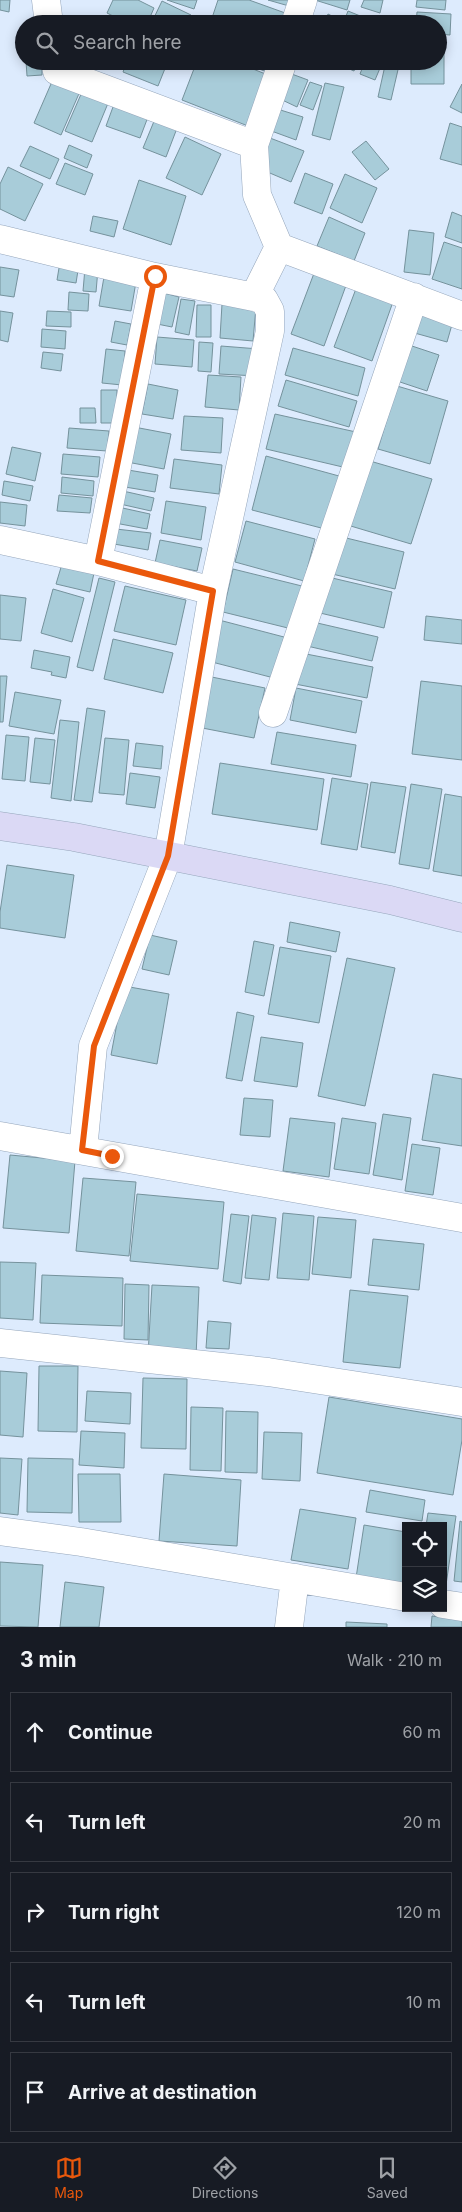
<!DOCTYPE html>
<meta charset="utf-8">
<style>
:root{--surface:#171b24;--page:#20242c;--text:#f1f3f6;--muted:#9ea1a6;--line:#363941;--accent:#ea580c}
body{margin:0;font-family:Inter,sans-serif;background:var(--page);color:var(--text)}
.controls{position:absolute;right:15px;bottom:15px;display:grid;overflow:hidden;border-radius:0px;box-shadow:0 2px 12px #0003}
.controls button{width:45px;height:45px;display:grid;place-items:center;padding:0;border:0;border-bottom:1px solid var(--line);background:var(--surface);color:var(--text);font:25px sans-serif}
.stop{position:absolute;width:15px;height:15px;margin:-11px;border:4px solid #ea580c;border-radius:50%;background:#fff}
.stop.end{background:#ea580c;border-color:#fff;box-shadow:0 1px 5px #0008}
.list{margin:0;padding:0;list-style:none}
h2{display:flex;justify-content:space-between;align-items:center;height:65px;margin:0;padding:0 20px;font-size:21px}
h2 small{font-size:16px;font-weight:400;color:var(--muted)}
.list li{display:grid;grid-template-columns:32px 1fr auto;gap:15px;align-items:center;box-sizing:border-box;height:80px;margin:0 10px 10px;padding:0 10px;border:1px solid var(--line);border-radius:0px}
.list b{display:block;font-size:19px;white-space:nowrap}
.list em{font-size:16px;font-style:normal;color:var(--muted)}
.icon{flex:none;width:28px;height:28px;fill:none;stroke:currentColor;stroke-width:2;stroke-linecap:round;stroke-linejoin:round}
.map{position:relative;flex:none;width:462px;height:1627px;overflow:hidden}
.search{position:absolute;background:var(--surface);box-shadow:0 2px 12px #0003;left:15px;right:15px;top:15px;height:55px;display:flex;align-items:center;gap:12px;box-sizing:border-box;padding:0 18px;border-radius:28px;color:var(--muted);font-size:19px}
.sheet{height:515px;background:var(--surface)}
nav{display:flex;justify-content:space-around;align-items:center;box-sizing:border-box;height:70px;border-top:1px solid var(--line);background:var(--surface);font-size:14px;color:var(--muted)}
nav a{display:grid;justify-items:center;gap:2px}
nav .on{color:var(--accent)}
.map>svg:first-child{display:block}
.building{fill:#a8ccd9;stroke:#75929c}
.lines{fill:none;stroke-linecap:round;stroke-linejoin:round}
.street-casing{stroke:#95a6bb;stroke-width:29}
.secondary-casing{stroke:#95a6bb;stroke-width:29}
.street{stroke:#fff;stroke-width:28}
.secondary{stroke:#dbd9f5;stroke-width:28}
.route{stroke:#ea580c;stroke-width:6}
</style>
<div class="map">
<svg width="462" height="1627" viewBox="0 0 462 1627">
<rect width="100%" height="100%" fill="#ddebfd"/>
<path class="building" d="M0,0H10L9,12L0,10Z
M113,0H138L154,8L147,24H129L107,13Z
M167,0H197L194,9Z
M218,0H249L288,14L285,24H210Z
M268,0H291L289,6Z
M315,0H350L347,10Z
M364,0H383L380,13L361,7Z
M417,0H446L445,10L416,7Z
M162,1L191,15L187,24H151Z
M348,11L375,22V24H343Z
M417,12L451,14L450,35L438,34V24H416Z
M328,14L340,20L339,24H324Z
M107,16L121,24H103Z
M438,44H444V84H411V61H438Z
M26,61H42V75L27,76Z
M127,61H168L158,86L123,72Z
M197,61H233L268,75L248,126L182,100Z
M238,61H271L267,72Z
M331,61H358L354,71Z
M365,61H383L375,80L360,74Z
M386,61H400L391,100L378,97Z
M289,73L308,80L297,107L278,98Z
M54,77L81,89L61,135L34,123Z
M310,82L322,86L313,110L300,105Z
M325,83L344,87L330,140L312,135Z
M462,84V113L450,107Z
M85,85L111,96L92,142L65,131Z
M117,96L151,109L140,138L106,126Z
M274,108L303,117L296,140L266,129Z
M157,114L179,123L166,157L143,148Z
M450,123L462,127V165L440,159Z
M185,137L221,154L202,195L166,178Z
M270,138L304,151L291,182L258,168Z
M366,141L389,169L375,180L352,152Z
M69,145L92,155L87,168L64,158Z
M30,146L59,159L50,179L20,166Z
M65,163L93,174L85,195L56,184Z
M8,167L43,184L25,221L0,209V184Z
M305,173L333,184L322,214L294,203Z
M345,174L377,188L362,223L330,208Z
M139,180L186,196L171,245L123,229Z
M452,212L462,216V243L445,237Z
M93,216L118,221L114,237L90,231Z
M329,217L365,233L354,261L317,246Z
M409,230L434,233L430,275L404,272Z
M444,242L462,248V289L432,279Z
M60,262L79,264L76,283L57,280Z
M0,267L19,270L14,297L0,295Z
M85,268L98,269L96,292L83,291Z
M316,268L348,280L324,346L291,334Z
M105,271L137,276L131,311L99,306Z
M357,286L394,299L372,361L334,347Z
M69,292L89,294L88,311L68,310Z
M164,293L179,297L172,327L157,324Z
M181,299L195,301L189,335L175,332Z
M222,304L256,307L253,341L220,338Z
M197,305H211V337H196Z
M0,311L13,313L8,342L0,340Z
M47,311L71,312V327L46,326Z
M418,311L453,321L447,342L411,332Z
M115,321L131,324L127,345L111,342Z
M42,329L66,331L65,349L41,347Z
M157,337L194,340L192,367L155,364Z
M199,342L213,343L211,372L198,371Z
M409,345L439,355L427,391L397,381Z
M221,346L259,349L257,376L219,374Z
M293,348L365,368L358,396L285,375Z
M106,349L125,351L122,385L102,383Z
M43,352L63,354L61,371L41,368Z
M208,375L241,377L239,410L205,407Z
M286,380L357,401L349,427L278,406Z
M148,384L178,390L173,419L142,414Z
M397,386L448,401L430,464L378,449Z
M101,390H117L116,423H101Z
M80,408H95L96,423H80Z
M275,414L356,432L347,468L266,449Z
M184,416L223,418L221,453L181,450Z
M134,427L171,434L164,469L127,462Z
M69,428L109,431L107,451L67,448Z
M12,447L41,453L35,481L6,474Z
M63,454L100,457L98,477L61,474Z
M266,456L339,476L325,529L252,510Z
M174,459L222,465L219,494L170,488Z
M363,459L432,479L411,544L344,524Z
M128,470L158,475L155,492L125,487Z
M62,477L94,481L93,496L61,493Z
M4,481L33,486L30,501L2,495Z
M123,491L154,498L151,511L120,504Z
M59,495L92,498L90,513L57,511Z
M166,501L206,507L201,540L161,533Z
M0,502L27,505L25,526L0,523Z
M118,507L150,514L147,529L115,523Z
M246,521L315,539L304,581L235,562Z
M116,529L151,533L148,550L114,544Z
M338,536L404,552L395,589L328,573Z
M160,540L202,548L197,571L155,563Z
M62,564L94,573L90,592L56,584Z
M233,569L306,587L296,630L223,612Z
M328,577L392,592L384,628L320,613Z
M99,578L115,582L93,671L77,667Z
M125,586L186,600L176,645L114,631Z
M53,589L84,598L72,642L41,633Z
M0,595L26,598L21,641L0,639Z
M426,616L462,620V644L424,640Z
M219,620L284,637L274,678L208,661Z
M313,622L378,637L372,661L307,646Z
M113,639L173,653L163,693L104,679Z
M34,650L70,657L66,678L51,675L52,672L31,668Z
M301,653L373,667L367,698L295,684Z
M0,676H7L3,722H0Z
M207,676L265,688L254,738L197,727Z
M421,681L462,686V760L412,754Z
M296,688L362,701L356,733L290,720Z
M15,692L61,700L54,734L9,726Z
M87,708L105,711L92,802L74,800Z
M60,720L79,722L71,801L51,798Z
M277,732L356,745L351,777L271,764Z
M6,735L29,737L25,781L2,779Z
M35,738L55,740L50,784L30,782Z
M105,738L129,740L124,795L99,793Z
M136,743L163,746L161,769L133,766Z
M220,763L324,779L317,830L212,814Z
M130,773L160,777L155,808L126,804Z
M332,778L368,784L357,850L321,844Z
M371,782L406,787L395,853L361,847Z
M411,784L442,789L429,869L399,864Z
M445,794L462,797V876L433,871Z
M7,865L74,875L65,938L0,928V912Z
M290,922L340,932L336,952L287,942Z
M150,935L177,941L169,975L142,969Z
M254,941L274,945L264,996L245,992Z
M280,947L331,956L319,1023L268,1014Z
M347,958L395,968L365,1106L318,1096Z
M124,986L169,994L157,1064L111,1055Z
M237,1012L254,1016L242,1081L226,1078Z
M261,1037L303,1043L297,1087L254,1081Z
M433,1074L462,1079V1146L422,1140Z
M244,1098L273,1100L270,1137L240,1135Z
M383,1114L411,1118L402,1180L373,1175Z
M290,1118L335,1123L329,1177L283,1171Z
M342,1118L376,1123L369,1174L334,1169Z
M412,1144L440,1148L433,1195L405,1191Z
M10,1155L75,1161L69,1233L3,1228Z
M83,1178L136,1182L129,1256L76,1251Z
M137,1194L224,1202L218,1269L130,1261Z
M283,1213L314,1216L309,1280L277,1278Z
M231,1214L249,1216L241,1284L223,1281Z
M252,1215L276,1218L269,1280L245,1278Z
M318,1217L356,1220L351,1278L312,1274Z
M373,1239L424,1244L419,1290L368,1285Z
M0,1262L36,1263L33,1320L0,1318Z
M42,1275L123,1278L122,1326L40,1323Z
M125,1284L149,1285L148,1340L124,1339Z
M152,1285L199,1287L196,1357L148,1355Z
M350,1290L408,1296L400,1368L343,1362Z
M208,1321L231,1323L229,1349L206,1348Z
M39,1366H78L77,1432L38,1431Z
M0,1371L27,1373L23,1437L0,1435Z
M143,1378L187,1379L186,1449L141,1448Z
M87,1391L131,1393L130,1424L85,1421Z
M329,1397L462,1419V1440L453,1495L317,1473Z
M191,1407L223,1408L221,1471L190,1470Z
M226,1411L258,1412L257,1473L225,1472Z
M81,1431L125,1433L124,1468L79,1465Z
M264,1432L302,1433L300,1481L262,1479Z
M0,1458L22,1459L18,1515L0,1513Z
M28,1458L73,1459L72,1513L27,1512Z
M78,1474H120L121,1522H79Z
M164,1474L241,1480L237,1546L159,1541Z
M370,1490L425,1500L422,1521L366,1512Z
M300,1509L356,1518L348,1569L291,1560Z
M428,1513L456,1516L446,1585H443V1526H426Z
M460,1521L462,1522V1582L454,1581Z
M364,1525L406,1532V1585L356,1578Z
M0,1562L43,1565L38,1627L0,1626Z
M65,1582L104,1587L99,1627H60Z
M432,1616L462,1620V1627H431Z
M346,1622L387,1624V1627H346Z"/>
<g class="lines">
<g class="street-casing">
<path id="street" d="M46,0L49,24
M295,24L303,0
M55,61L57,71L254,145L257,195L279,247
M254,145L283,61
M0,239L155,277L254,297L264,300L270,311V331L213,591L168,856L93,1046L83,1150
M254,297L279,247L462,316
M0,540L98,561L213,591
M98,561L155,277
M273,713L414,297
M0,1136L462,1218
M0,1343L268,1372L462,1402
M0,1531L81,1542L406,1597
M443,1604L462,1607
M289,1627L295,1578"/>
</g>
<g class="secondary-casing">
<path id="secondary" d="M0,826L74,837L390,900L462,918"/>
</g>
<use href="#street" class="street"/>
<use href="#secondary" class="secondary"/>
</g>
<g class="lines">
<path class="route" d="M112,1156L82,1150L94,1046L168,856L213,591L98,561L155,276"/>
</g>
</svg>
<div class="controls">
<button><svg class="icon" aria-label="locate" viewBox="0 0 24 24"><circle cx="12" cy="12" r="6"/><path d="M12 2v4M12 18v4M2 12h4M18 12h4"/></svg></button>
<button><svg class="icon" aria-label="layers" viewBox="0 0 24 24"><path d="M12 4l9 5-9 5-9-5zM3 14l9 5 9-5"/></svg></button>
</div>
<div class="stop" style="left:155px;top:276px"></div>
<div class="stop end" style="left:112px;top:1156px"></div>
<div class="search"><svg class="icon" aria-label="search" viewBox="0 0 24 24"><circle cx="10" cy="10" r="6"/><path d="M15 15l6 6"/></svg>Search here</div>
</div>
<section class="sheet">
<h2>3 min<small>Walk · 210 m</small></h2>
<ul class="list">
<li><svg class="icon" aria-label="ahead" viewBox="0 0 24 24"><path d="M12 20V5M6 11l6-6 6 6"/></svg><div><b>Continue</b></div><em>60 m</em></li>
<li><svg class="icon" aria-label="left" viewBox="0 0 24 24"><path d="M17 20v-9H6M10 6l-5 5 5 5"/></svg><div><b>Turn left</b></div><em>20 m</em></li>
<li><svg class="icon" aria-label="right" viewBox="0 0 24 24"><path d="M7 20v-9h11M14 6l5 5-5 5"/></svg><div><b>Turn right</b></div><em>120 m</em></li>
<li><svg class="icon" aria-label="left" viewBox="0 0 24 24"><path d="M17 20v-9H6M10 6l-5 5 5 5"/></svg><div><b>Turn left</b></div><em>10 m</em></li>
<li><svg class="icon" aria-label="arrive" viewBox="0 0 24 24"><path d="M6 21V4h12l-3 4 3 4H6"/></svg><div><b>Arrive at destination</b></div></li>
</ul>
</section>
<nav>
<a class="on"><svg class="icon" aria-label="map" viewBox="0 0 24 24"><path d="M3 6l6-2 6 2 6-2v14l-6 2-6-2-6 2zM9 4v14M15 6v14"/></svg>Map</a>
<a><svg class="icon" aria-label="directions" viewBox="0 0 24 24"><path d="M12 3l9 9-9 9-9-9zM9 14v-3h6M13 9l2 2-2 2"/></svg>Directions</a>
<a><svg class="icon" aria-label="saved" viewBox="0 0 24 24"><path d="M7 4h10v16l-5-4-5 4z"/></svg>Saved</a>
</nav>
